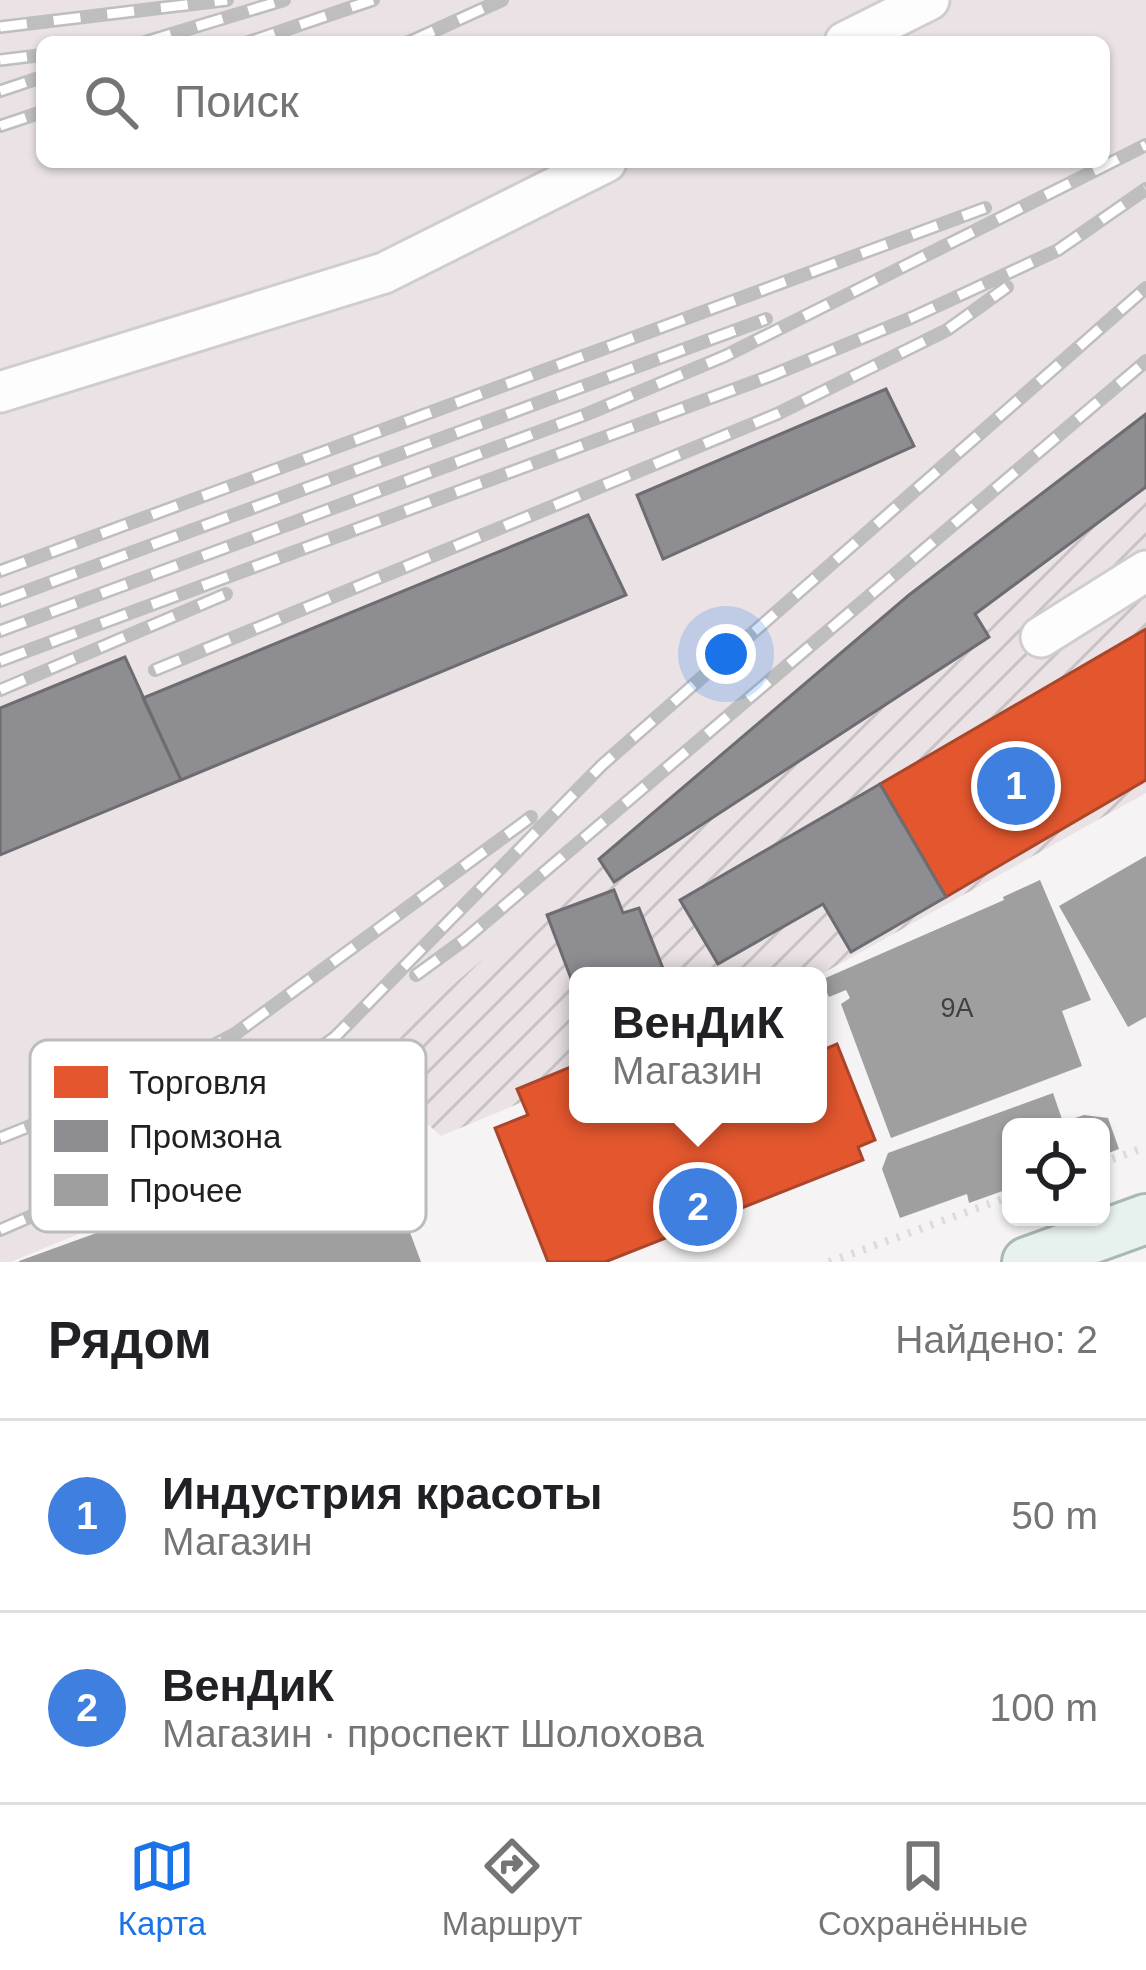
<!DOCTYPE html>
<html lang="ru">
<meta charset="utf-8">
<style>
:root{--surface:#fff;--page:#f2f2f2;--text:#202124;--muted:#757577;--line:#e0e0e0;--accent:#1a73e8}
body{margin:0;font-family:Helvetica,sans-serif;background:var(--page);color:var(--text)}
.controls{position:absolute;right:36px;bottom:36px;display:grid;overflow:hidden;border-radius:18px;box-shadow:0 3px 9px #0004}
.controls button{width:108px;height:108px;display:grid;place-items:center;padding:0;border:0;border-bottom:3px solid var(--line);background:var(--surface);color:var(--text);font:60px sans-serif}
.you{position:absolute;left:726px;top:654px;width:42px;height:42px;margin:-30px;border:9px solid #fff;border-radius:50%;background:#1a73e8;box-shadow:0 0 0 18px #1a73e833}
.badge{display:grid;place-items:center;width:78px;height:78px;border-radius:50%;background:var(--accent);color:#fff;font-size:39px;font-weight:700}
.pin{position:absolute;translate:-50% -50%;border:6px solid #fff;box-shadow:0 3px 12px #0006}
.popup{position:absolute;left:569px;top:967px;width:258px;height:156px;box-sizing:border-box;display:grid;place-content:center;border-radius:18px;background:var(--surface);filter:drop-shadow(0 3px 9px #0005);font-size:39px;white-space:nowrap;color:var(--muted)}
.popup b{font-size:45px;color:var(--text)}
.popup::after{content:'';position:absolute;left:50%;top:100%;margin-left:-24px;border:24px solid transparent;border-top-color:var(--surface)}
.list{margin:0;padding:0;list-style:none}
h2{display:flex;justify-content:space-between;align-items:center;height:156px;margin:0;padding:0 48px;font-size:51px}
h2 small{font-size:39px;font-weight:400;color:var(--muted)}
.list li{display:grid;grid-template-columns:78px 1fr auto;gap:36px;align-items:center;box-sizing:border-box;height:192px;padding:0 48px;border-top:3px solid var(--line)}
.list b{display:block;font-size:45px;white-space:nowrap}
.list p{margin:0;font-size:39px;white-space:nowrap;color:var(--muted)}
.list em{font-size:39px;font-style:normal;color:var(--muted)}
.icon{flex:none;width:66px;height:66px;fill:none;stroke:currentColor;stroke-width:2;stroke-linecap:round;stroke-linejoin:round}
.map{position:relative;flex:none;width:1146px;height:1262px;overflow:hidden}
.search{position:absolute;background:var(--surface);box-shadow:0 3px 9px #0004;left:36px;right:36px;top:36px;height:132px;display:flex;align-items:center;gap:30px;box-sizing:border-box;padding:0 42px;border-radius:18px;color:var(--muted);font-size:45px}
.sheet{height:540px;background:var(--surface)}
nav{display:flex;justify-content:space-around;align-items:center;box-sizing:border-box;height:168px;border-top:3px solid var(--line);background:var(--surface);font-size:33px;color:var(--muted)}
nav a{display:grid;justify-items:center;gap:6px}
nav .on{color:var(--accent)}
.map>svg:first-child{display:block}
.built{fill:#eae2e5;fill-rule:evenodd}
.industrial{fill:url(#industrial-furrows)}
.shops{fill:#e4572e;stroke:#aa462a;stroke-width:3}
.industry{fill:#8d8d92;stroke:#6d6c70;stroke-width:3}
.building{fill:#a09f9f}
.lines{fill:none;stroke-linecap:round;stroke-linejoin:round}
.minor-casing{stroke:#cfcdce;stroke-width:45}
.major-casing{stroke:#a8b9b5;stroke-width:54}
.path{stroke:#dddcdd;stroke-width:8;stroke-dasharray:3 9;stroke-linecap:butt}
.minor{stroke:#fefdfd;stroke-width:39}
.major{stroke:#e7f1ee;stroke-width:48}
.rail-casing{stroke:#bfbebf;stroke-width:14}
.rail{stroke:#fff;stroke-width:9;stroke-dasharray:27;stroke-linecap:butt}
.labels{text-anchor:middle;stroke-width:12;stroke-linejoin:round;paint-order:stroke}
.number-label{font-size:27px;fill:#414040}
.key{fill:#fff;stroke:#bcbcbc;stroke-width:3}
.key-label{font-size:33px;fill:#212021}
</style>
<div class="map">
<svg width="1146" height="1262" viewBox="0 0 1146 1262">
<defs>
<pattern id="industrial-furrows" width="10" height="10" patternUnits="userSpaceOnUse" patternTransform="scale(3)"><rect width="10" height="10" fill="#eae2e5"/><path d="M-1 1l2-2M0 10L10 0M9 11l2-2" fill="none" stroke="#c8c2c4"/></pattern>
</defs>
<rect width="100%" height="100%" fill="#f5f3f4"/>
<path class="built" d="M0,0H1146V420L599,859L361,1064L224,1160L100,1225L11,1262H0ZM42,42H1104V162H42Z"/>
<path class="industrial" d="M1146,420V793L818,976H578V1079L441,1136L361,1064L599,859Z"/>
<path class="shops" d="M1146,629V780L946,897L880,784Z
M837,1044L875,1140L858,1147L863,1160L605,1262H548L495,1128L528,1115L517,1089L578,1064V1114H818V1052Z"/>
<path class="industry" d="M886,389L914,446L663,559L637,495Z
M1146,414V487L975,614L989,637L614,882L599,859L909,595Z
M588,515L626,595L181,780L143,698Z
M125,657L181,780L0,855V708Z
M880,784L946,897L851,952L823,904L718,964L680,900Z
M614,890L623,913L639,908L666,976H578V997L547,915Z"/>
<path class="building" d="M1146,856V1017L1128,1027L1059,906Z
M1040,880L1091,1000L1062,1011L1082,1066L891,1138L841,1004L850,998L846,990L829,997L821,980L1004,900L1003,897Z
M1053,1093L1063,1122L1084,1115L1108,1118L1119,1149L1101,1156V1127H1011V1188L969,1203L967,1194L900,1218L882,1169L888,1153Z
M373,1133L421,1262H19V1261Z"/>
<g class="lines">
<g class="minor-casing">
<path id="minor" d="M845,42L929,0
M0,392L384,273L606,162
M1041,637L1146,571"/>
</g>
<g class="major-casing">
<path id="major" d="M1027,1262L1146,1219"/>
</g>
<path class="path" d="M1101,1163L1146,1147
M829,1262L1011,1196"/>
<use href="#minor" class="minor"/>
<use href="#major" class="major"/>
<g class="rail-casing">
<path id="rail" d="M0,27L227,0
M145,42L284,0
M249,42L373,0
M409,42L502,0
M0,60L42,55
M0,91L42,77
M0,126L42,112
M0,571L985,208
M0,601L766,319
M0,631L587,414L725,356L1146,145
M0,661L770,376L911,318L1058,250L1146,189
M155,670L777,414L947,330L1007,287
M0,690L226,594
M416,975L464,940L1146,361
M0,1138L151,1078L235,1034L531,817
M0,1230L112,1181L223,1118L335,1037L602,765L1146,288"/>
</g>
<use href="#rail" class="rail"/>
</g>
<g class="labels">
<g class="number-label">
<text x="957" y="1017">9А</text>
</g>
</g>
<rect x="30" y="1040" width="396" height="192" rx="18" class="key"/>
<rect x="54" y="1066" width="54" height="32" fill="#e4572e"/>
<rect x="54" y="1120" width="54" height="32" fill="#8d8d92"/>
<rect x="54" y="1174" width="54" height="32" fill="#a09f9f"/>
<g class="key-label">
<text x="129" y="1094">Торговля</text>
<text x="129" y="1148">Промзона</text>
<text x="129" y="1202">Прочее</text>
</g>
</svg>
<div class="controls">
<button><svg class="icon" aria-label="locate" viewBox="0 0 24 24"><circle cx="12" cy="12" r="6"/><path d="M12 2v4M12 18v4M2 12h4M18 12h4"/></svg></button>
</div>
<div class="you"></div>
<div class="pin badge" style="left:1016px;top:786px;background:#3f7fe0">1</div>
<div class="pin badge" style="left:698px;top:1207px;background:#3f7fe0">2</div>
<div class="popup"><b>ВенДиК</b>Магазин</div>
<div class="search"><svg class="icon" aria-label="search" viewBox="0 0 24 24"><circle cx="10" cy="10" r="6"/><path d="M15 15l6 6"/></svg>Поиск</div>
</div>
<section class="sheet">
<h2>Рядом<small>Найдено: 2</small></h2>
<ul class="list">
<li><span class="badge" style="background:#3f7fe0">1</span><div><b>Индустрия красоты</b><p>Магазин</p></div><em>50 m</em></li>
<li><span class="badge" style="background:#3f7fe0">2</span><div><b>ВенДиК</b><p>Магазин · проспект Шолохова</p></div><em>100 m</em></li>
</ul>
</section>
<nav>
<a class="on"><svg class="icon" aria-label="map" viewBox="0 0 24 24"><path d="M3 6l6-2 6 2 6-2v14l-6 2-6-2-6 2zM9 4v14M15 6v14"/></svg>Карта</a>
<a><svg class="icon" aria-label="directions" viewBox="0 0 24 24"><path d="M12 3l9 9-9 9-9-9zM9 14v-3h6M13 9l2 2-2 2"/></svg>Маршрут</a>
<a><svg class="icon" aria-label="saved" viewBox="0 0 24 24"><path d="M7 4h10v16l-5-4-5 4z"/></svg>Сохранённые</a>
</nav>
